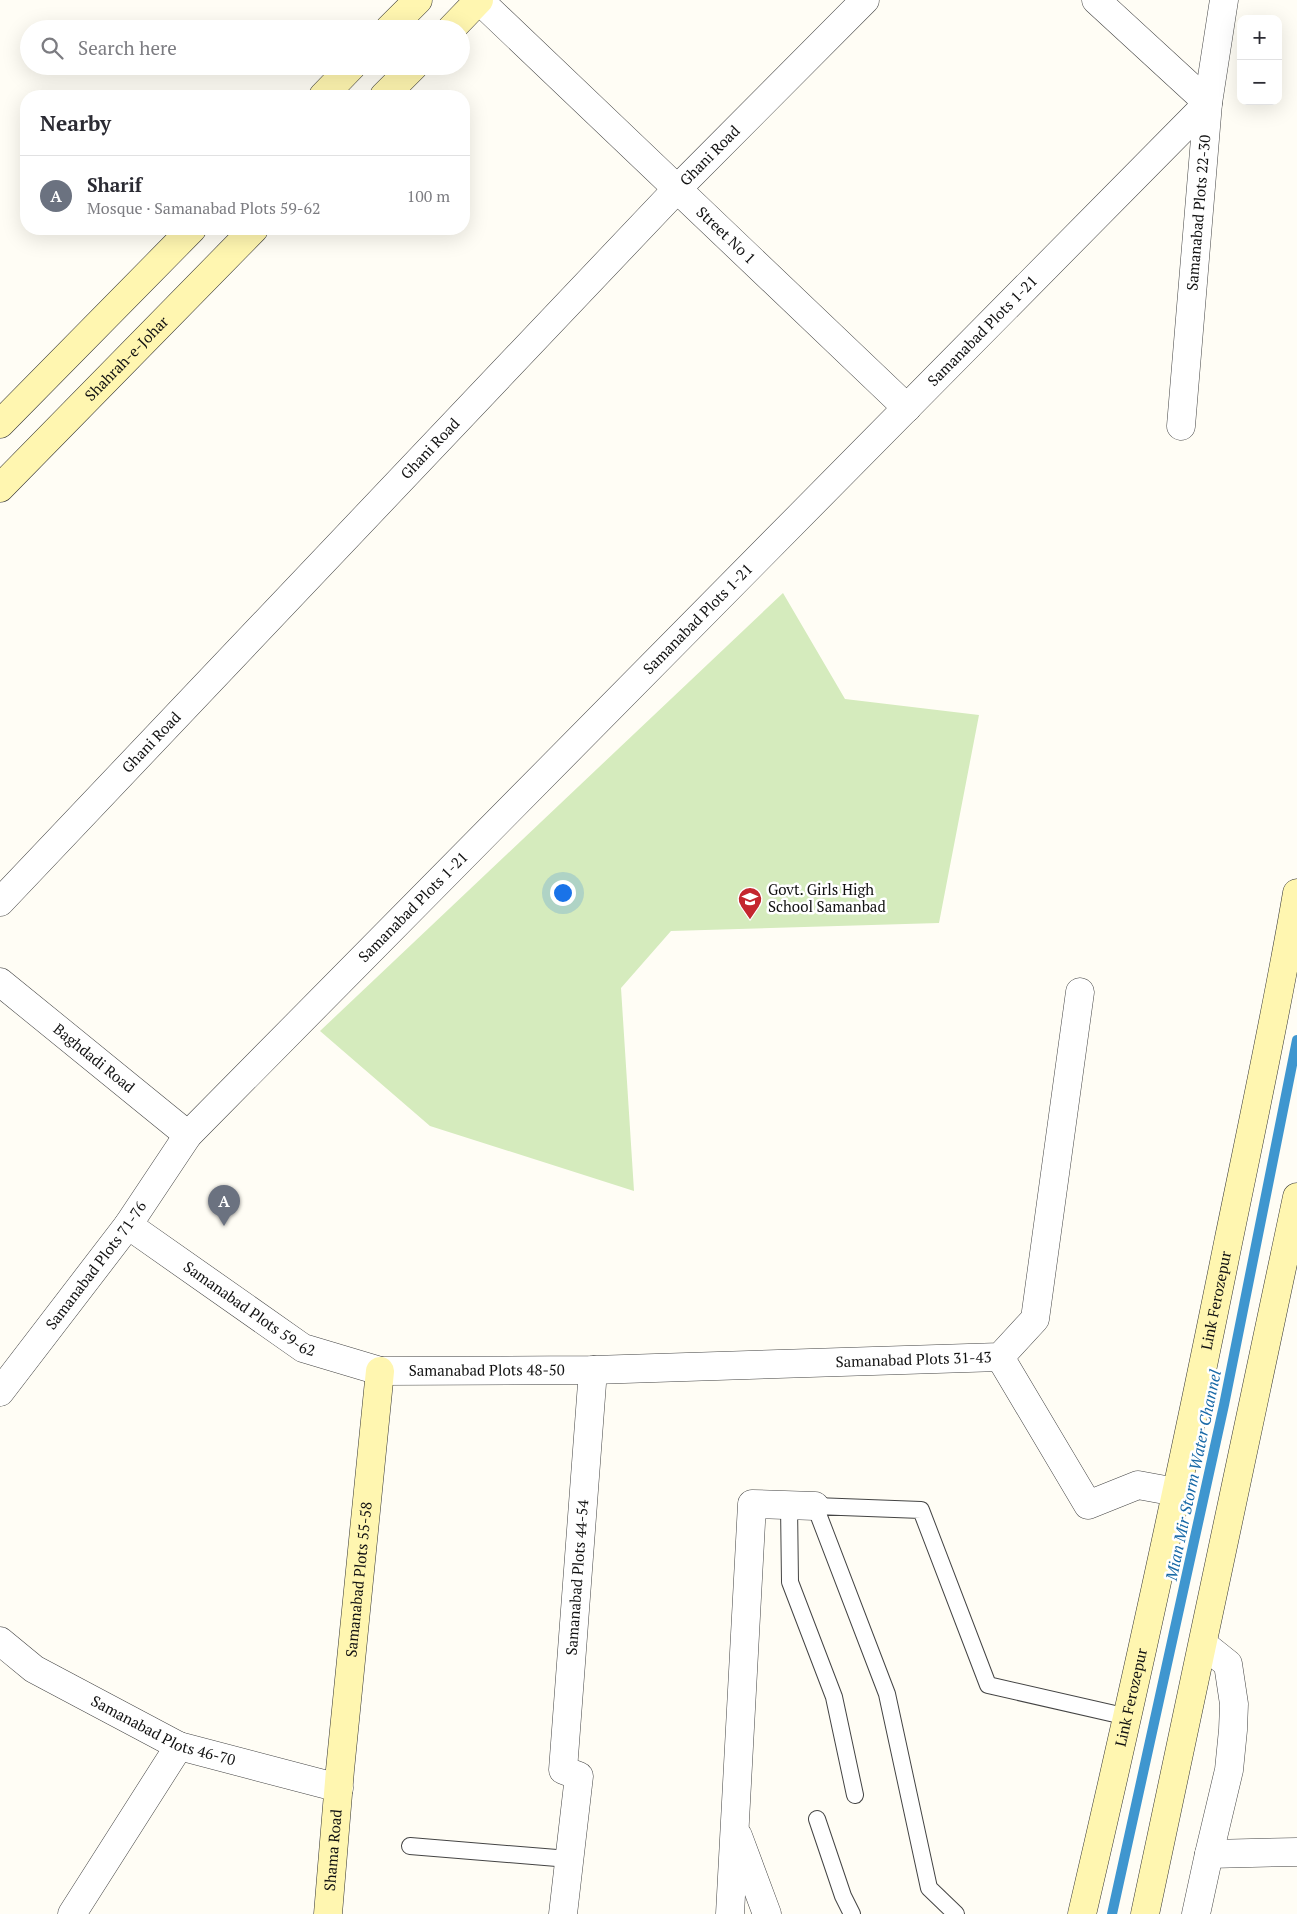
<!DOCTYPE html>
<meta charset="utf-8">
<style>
:root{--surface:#fff;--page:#f2f2f3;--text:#2b2b33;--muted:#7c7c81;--line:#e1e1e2;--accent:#0b8043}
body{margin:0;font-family:"PT Serif",serif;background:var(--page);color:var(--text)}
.controls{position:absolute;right:15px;top:15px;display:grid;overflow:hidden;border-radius:10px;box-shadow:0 5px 20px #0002}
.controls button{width:45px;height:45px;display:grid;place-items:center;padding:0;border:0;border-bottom:1px solid var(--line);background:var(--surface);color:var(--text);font:25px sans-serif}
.you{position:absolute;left:562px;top:892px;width:18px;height:18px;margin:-12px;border:4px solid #fff;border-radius:50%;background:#1a73e8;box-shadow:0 0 0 8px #1a73e833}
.badge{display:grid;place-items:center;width:32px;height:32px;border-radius:50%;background:var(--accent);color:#fff;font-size:16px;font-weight:700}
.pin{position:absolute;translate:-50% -41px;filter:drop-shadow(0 1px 2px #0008)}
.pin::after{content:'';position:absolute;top:26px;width:18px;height:15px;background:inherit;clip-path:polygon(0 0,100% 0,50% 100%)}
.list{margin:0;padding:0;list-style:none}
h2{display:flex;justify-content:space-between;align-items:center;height:65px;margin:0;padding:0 20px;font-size:21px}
h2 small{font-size:16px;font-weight:400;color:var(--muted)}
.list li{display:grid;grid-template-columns:32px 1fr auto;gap:15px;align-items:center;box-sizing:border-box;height:80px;padding:0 20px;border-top:1px solid var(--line)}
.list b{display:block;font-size:19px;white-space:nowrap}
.list p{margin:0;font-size:16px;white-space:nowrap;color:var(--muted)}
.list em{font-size:16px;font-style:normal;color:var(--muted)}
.icon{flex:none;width:28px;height:28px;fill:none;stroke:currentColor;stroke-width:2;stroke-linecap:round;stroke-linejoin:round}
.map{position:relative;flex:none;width:1297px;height:1914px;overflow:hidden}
.search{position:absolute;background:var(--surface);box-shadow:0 5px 20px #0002;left:20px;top:20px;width:450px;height:55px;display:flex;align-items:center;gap:12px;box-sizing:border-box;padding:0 18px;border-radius:28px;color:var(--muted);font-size:19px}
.panel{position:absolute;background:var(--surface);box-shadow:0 5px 20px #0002;left:20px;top:90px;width:450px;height:145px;border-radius:20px}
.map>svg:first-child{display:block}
.green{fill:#d5ebbd}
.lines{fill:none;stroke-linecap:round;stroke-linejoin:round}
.stream{stroke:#3f96cf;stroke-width:10}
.lane-casing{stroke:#444;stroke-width:18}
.street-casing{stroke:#444;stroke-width:29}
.secondary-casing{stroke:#333;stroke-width:29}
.lane{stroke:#fff;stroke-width:16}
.street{stroke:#fff;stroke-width:28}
.secondary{stroke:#fff6b0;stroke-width:28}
.labels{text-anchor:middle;stroke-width:5;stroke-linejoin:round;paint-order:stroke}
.street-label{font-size:15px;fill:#111;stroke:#fff}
.poi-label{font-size:15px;fill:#111;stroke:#fff;text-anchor:start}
.water-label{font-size:16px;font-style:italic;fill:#1768a6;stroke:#fff}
</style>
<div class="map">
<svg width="1297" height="1914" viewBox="0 0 1297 1914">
<rect width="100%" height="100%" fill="#fffdf5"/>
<path class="green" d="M783,593L845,699L979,715L939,923L671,931L621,988L634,1191L430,1126L320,1031Z"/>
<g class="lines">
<path class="stream" d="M1112,1914L1224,1405L1297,1040"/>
<g class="lane-casing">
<path id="lane" d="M789,1505L790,1582L834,1697L855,1795
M817,1819L843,1896L852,1914
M410,1846L569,1859
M956,1914L929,1888L887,1694L815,1506L921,1510L988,1685L1128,1717"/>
</g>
<g class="street-casing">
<g id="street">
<path id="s1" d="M479,0L907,408"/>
<path id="s2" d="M1181,426L1208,103L1224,0"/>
<path id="s3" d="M0,902L678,188L865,0"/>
<path id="s4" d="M0,982L188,1135"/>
<path id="s5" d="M128,1225L303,1348L380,1371L593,1370L1000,1357L1035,1319L1080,992"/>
<path d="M1000,1357L1088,1505L1138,1485L1176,1492"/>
<path id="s6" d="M0,1392L128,1225L188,1135L1208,103L1096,0"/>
<path id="s7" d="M0,1641L34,1669L179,1746L339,1788"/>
<path d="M1203,1644L1228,1664L1234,1704L1233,1730L1229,1770L1209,1854"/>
<path d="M738,1836L767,1914"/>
<path d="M72,1914L179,1746"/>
<path id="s8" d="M563,1914L579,1776L563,1770L593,1370"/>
<path d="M730,1914L752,1504L815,1506"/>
<path d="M1196,1914L1209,1854L1297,1852"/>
</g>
</g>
<g class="secondary-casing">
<g id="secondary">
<path d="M389,29L418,0"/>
<path d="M451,29L479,0"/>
<path d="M323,96L352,66"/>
<path d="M384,96L414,66"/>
<path d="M0,424L192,229"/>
<path id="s9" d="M0,488L254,229"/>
<path id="s10" d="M328,1914L340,1770L380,1371"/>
<path id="s11" d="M1082,1914C1134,1691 1183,1467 1228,1243C1252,1126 1277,1010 1297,893"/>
<path d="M1145,1914L1297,1197"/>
</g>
</g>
<use href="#lane" class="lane"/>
<use href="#street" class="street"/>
<use href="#secondary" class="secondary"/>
</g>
<defs>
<g id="school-pin" transform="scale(1.25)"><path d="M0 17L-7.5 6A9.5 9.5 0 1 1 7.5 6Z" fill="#c4262e" stroke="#fff"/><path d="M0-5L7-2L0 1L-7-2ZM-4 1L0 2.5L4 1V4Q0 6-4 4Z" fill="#fff"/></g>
</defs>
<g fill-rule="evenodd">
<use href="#school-pin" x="750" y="899"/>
</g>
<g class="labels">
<g class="street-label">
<text dy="5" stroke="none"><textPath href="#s3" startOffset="1030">Ghani Road</textPath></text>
<text dy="5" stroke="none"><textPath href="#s2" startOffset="214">Samanabad Plots 22-30</textPath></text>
<text dy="5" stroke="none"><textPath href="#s1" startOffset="341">Street No 1</textPath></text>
<text dy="5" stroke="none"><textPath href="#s6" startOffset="1449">Samanabad Plots 1-21</textPath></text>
<text dy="5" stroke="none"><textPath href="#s9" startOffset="181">Shahrah-e-Johar</textPath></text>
<text dy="5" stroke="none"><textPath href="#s3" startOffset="625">Ghani Road</textPath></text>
<text dy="5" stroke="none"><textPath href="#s6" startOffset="1044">Samanabad Plots 1-21</textPath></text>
<text dy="5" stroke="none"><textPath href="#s3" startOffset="220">Ghani Road</textPath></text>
<text dy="5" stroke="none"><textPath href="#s6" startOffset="639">Samanabad Plots 1-21</textPath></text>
<text dy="5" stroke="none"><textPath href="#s4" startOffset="121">Baghdadi Road</textPath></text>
<text dy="5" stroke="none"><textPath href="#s6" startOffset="159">Samanabad Plots 71-76</textPath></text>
<text dy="5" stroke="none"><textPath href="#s11" startOffset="628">Link Ferozepur</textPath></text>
<text dy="5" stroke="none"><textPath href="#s5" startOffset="148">Samanabad Plots 59-62</textPath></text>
<text dy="5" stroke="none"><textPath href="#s5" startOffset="828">Samanabad Plots 31-43</textPath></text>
<text dy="5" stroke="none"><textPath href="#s5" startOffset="401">Samanabad Plots 48-50</textPath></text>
<text dy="5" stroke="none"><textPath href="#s8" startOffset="349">Samanabad Plots 44-54</textPath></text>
<text dy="5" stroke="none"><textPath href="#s10" startOffset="336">Samanabad Plots 55-58</textPath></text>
<text dy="5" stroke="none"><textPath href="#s11" startOffset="222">Link Ferozepur</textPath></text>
<text dy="5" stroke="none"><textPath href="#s7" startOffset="188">Samanabad Plots 46-70</textPath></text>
<text dy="5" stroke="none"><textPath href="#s10" startOffset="64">Shama Road</textPath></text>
</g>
<g class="poi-label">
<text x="768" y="895">Govt. Girls High<tspan x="768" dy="17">School Samanbad</tspan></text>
</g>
<g class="water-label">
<text transform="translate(1193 1475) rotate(-78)" y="6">Mian Mir Storm Water Channel</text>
</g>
</g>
</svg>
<div class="controls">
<button>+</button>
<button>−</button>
</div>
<div class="you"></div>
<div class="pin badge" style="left:224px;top:1226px;background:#6b7280">A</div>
<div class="search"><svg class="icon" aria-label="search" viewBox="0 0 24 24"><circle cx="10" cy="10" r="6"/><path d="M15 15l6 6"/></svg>Search here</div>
<section class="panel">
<h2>Nearby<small></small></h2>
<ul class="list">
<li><span class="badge" style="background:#6b7280">A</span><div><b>Sharif</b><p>Mosque · Samanabad Plots 59-62</p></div><em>100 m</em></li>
</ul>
</section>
</div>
